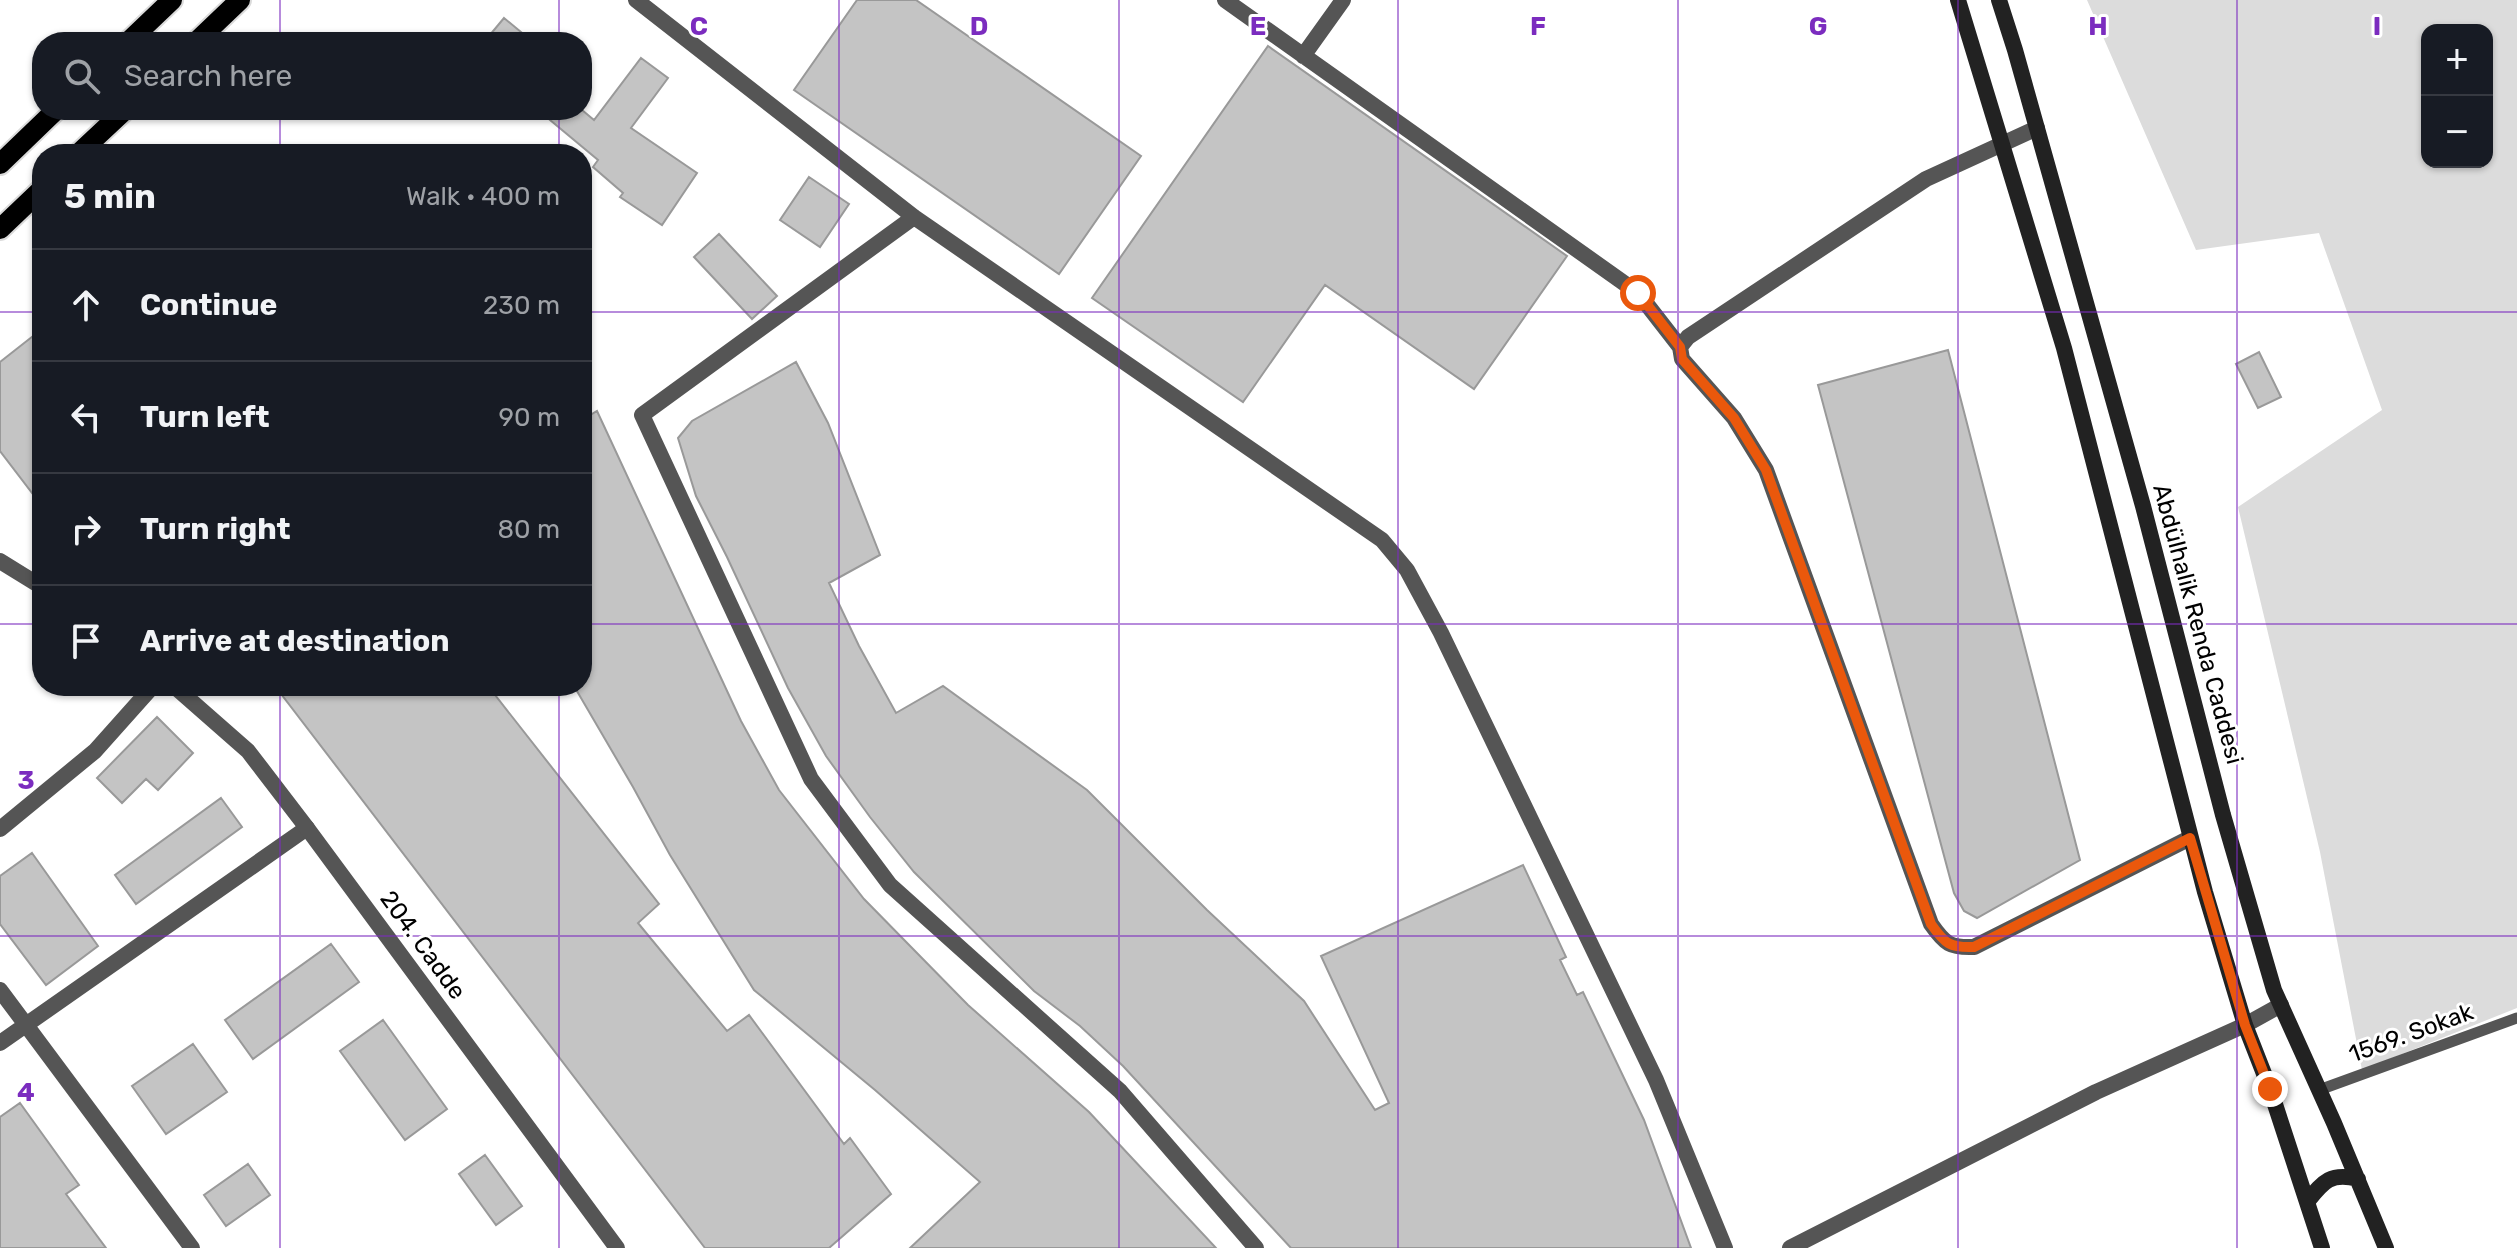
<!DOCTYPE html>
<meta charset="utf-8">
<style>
:root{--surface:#171b24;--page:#20242c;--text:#f1f3f6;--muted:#9ea1a6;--line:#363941}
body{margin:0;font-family:Rubik,sans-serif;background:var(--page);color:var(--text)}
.controls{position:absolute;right:24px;top:24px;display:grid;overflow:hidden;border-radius:16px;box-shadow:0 2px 6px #0004}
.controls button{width:72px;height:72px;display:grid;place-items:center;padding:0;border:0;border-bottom:2px solid var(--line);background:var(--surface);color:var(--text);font:40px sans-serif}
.stop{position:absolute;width:24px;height:24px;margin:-18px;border:6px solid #ea580c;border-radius:50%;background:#fff}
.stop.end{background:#ea580c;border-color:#fff;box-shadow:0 2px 8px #0008}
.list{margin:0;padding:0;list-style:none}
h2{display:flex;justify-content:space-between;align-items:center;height:104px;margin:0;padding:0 32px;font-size:34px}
h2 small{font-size:26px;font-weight:400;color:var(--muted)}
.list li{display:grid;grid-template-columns:52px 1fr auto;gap:24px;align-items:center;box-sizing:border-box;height:112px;padding:0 32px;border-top:2px solid var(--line)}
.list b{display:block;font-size:30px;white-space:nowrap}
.list em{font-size:26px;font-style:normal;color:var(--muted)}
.icon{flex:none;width:44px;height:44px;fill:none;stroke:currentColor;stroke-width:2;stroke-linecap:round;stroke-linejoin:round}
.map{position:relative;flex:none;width:2517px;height:1248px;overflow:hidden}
.search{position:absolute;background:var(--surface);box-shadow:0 2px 6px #0004;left:32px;top:32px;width:560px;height:88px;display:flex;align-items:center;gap:20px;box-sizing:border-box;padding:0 28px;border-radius:32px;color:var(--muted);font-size:30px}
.panel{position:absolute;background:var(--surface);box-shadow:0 2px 6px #0004;left:32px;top:144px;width:560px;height:552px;border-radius:32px}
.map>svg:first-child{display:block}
.green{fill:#dcdcdc;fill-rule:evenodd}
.building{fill:#c4c4c4;stroke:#999;stroke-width:2}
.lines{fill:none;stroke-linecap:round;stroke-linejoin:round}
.primary-casing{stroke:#dbdbdb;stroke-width:24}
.service{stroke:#555;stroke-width:11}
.minor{stroke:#555;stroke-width:16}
.tertiary{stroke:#555;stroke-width:16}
.secondary{stroke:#222;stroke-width:16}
.primary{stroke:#000;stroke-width:20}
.route{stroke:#ea580c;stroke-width:10}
.grid{fill:none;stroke:#7b2cbf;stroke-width:2;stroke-opacity:0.55}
.labels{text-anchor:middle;stroke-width:6;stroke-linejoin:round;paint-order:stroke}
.street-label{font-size:24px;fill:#000;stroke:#fff}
.grid-label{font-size:26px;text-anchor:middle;font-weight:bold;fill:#7b2cbf;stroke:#fff;stroke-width:6;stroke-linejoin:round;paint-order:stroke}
</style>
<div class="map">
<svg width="2517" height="1248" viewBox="0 0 2517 1248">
<rect width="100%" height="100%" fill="#fff"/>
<path class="green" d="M2087,0H2517V1008L2362,1070L2320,852L2238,507L2382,410L2319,233L2196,250ZM2427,30H2487V162H2427Z"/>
<path class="building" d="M857,0H916L1141,156L1059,274L794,90Z
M504,18L533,42H484Z
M1268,46L1567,256L1474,389L1325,285L1243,402L1092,298Z
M641,58L668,78L631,128L697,173L662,225L620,197L623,193L593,167L598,160L538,110H582L594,120Z
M809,177L849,204L820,247L780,220Z
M719,234L777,296L752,319L694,257Z
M42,329V506L0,451V362Z
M1948,350L2080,860L1977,918L1964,911L1954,893L1818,385Z
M2259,352L2281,397L2258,408L2236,364Z
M796,362L828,423L880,555L829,583L859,646L896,713L943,686L1087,790L1207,910L1304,1001L1375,1110L1389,1103L1321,956L1523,865L1566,957L1560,960L1577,995L1583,992L1644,1120L1691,1248H1291L1123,1066L1080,1026L1034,991L914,872L870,817L826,756L788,688L727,557L696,496L678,438L692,421Z
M597,411L741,721L779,790L864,899L968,1005L1089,1112L1216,1248H910L980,1182L875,1090L754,990L670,855L633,787L574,686H582V420Z
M275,686H488L659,904L638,923L727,1031L749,1015L844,1144L850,1138L891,1194L829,1248H705Z
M157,717L193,753L158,790L146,779L122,803L97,778Z
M221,798L242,827L136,904L115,875Z
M32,853L98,946L46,985L0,924V876Z
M331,944L359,982L253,1059L225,1020Z
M383,1020L447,1109L405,1140L340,1051Z
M193,1044L227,1092L166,1134L132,1086Z
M20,1103L79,1185L66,1194L106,1248H0V1117Z
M485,1155L522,1206L496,1225L459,1174Z
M248,1164L270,1195L226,1226L204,1195Z"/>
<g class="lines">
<g class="primary-casing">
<path id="primary" d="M128,42L172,0
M196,42L240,0
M78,154L125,110
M0,164L56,110
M0,229L42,189"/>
</g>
<path class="service" d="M2319,1090L2517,1018"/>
<path class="minor" d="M636,0L914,217L1382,540L1407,570L1441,633L1656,1080L1725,1248
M1225,0L1638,293L1680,347
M1303,56L1343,0
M2037,128L1926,179L1688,337L1680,347L1682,359L1734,418L1766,470L1931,924C1945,944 1950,948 1974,947L2190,838
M914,217L642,415L811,779L890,885L1120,1091L1256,1248
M0,829L95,751L153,686
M0,990L192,1248
M0,1043L307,828
M1790,1248L2096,1092L2245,1025L2281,1005"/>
<path class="tertiary" d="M0,561L42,587
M174,686L248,751L307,828L617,1248"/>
<path class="secondary" d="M1958,0L2064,348L2205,892L2245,1025L2270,1089L2322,1248
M1999,0L2015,50L2143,506L2223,815L2274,990L2334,1123L2386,1248
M2307,1202C2323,1182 2330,1172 2358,1179"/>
<use href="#primary" class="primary"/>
</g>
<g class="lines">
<path class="route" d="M1638,293L1680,347L1682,359L1734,418L1766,470L1931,924C1945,944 1950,948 1974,947L2190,838L2245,1025L2270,1089"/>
</g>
<path class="grid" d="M280,0V42M559,0V42M839,0V1248M1119,0V1248M1398,0V1248M1678,0V1248M1958,0V1248M2237,0V1248M280,110V154M559,110V154M0,312H42M582,312H2517M0,624H42M582,624H2517M280,686V1248M559,686V1248M0,936H2517"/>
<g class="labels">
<g class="street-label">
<text transform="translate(2198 624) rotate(75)" y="8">Abdülhalik Renda Caddesi</text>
<text transform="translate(423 945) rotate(54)" y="8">204. Cadde</text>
<text transform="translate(2411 1033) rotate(-20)" y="8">1569. Sokak</text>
</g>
</g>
<g class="grid-label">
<text x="699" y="35">C</text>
<text x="979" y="35">D</text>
<text x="1258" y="35">E</text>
<text x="1538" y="35">F</text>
<text x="1818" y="35">G</text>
<text x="2098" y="35">H</text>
<text x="2377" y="35">I</text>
<text x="26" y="789">3</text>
<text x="26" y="1101">4</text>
</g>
</svg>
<div class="controls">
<button>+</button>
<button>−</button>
</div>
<div class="stop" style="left:1638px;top:293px"></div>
<div class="stop end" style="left:2270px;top:1089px"></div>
<div class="search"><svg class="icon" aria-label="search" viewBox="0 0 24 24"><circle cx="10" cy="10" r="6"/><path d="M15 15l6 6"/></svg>Search here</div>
<section class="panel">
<h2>5 min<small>Walk · 400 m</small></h2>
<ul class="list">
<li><svg class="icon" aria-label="ahead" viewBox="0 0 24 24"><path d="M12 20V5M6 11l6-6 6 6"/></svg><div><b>Continue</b></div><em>230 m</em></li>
<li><svg class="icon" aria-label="left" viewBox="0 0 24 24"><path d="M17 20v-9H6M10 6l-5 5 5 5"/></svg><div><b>Turn left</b></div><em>90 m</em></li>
<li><svg class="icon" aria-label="right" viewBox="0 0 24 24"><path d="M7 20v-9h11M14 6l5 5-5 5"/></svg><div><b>Turn right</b></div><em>80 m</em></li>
<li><svg class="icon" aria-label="arrive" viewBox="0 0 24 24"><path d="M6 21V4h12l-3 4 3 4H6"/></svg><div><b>Arrive at destination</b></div></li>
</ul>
</section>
</div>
